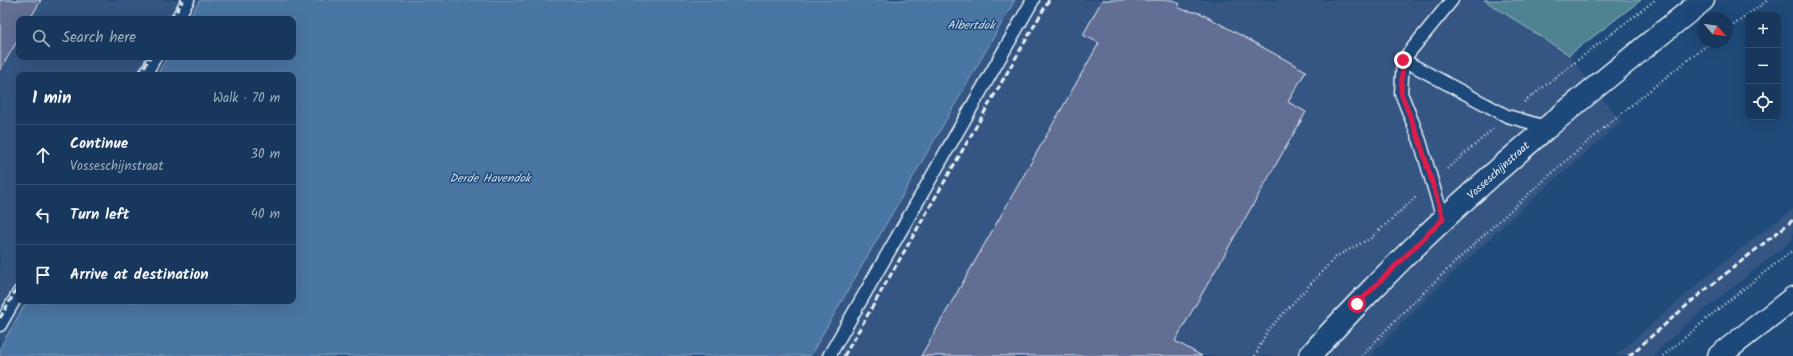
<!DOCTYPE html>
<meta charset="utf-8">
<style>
:root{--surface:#17385c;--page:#244365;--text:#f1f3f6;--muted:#9eacbb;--line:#365272}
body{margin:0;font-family:Kalam,sans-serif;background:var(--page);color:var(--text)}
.controls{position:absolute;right:12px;top:12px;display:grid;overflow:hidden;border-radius:8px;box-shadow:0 4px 16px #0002}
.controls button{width:36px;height:36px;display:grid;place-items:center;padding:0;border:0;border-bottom:1px solid var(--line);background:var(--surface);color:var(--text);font:20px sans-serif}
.compass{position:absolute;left:1697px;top:12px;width:36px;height:36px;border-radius:50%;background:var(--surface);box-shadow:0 4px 16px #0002;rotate:119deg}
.stop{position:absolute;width:12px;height:12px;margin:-9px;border:3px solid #e11d48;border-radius:50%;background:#fff}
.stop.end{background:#e11d48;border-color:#fff;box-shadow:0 1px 4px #0008}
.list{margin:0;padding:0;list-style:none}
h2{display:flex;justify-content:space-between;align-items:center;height:52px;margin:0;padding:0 16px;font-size:17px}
h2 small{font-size:13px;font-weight:400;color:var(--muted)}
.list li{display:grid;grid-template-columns:26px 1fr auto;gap:12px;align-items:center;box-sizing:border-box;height:60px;padding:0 16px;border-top:1px solid var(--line)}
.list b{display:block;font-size:15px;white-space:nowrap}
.list p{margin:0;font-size:13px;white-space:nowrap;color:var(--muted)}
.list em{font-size:13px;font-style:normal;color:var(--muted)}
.icon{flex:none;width:22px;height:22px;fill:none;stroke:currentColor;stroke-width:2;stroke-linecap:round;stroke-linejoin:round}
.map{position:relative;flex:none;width:1793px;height:356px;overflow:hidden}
.search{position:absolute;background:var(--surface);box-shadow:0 4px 16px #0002;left:16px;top:16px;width:280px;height:44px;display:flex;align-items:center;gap:10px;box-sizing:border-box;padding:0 14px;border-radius:8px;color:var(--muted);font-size:15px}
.panel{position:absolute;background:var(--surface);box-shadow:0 4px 16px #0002;left:16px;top:72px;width:280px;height:232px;border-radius:8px}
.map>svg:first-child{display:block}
.built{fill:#345582}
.green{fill:#4f8391;stroke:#9cbac4}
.water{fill:#4874a2;stroke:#88a6c4}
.building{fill:#646e95;stroke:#e8f1f8}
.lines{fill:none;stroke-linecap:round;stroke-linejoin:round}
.lane-casing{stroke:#e8f1f8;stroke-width:15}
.street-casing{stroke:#e8f1f8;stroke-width:25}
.secondary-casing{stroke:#e8f1f8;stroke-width:25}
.path{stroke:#e8f1f8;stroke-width:2.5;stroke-dasharray:1 3;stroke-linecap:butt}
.lane{stroke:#1f4a7a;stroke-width:12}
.street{stroke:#1f4a7a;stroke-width:22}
.secondary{stroke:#1f4a7a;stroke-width:22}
.rail{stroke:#e8f1f8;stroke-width:3;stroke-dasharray:6 3;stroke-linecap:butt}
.route{stroke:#e11d48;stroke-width:5}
.labels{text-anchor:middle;stroke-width:3;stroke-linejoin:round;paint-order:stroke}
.street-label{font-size:11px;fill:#e8f1f8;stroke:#1f4a7a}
.water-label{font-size:12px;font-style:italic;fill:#d0deeb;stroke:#1f4a7a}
</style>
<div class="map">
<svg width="1793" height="356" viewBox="0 0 1793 356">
<rect width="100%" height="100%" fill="#1f4a7a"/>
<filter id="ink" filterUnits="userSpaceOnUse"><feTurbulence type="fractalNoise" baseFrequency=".025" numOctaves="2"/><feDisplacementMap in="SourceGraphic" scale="8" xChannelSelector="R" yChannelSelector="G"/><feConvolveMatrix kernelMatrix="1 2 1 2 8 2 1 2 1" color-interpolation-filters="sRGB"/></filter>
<g filter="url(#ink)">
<path class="built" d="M0,0H200L189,19H19V57H167L157,75H19V301H27L0,348Z
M1015,0H1484L1569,55L1621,122L1517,213L1431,294L1370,356H810Z
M1793,209V239L1682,328L1653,356H1615L1727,259Z"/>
<path class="green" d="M1484,0H1641L1569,55Z"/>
<path class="water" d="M200,0H1015L810,356H0V348L27,301H293V75H157L167,57H293V19H189Z"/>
<path class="building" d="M0,0H41L30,19H19V38L0,70Z
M1102,0H1173L1180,4L1178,7L1184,10L1200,13L1306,71L1288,102L1306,112L1175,341L1202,356H921L1099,43L1083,35Z"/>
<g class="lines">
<g class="lane-casing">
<path id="lane" d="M177,19L188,0
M1403,60L1507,116L1546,127
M145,75L155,57
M1443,219L1420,141L1401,93L1403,60L1452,0
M0,325L19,292
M829,356L1033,0"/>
</g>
<g class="street-casing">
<path id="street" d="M1719,356L1793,298"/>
</g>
<g class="secondary-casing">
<path id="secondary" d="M1310,356C1336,325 1365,297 1393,268C1490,171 1596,86 1703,0"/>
</g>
<path class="path" d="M1727,30L1768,0
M1524,102L1655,0
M1447,169L1493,129
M1255,356L1267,331L1330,263L1337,256L1371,238L1417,196
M1362,356C1395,319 1431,285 1467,251C1545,177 1626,107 1711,42
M1663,356L1722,306L1793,250"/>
<use href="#lane" class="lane"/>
<use href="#street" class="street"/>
<use href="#secondary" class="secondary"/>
<path class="rail" d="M172,19L183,0
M140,75L150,57
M0,318L19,285
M844,356L1049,0
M1629,356L1694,299L1793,220"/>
</g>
</g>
<g class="lines" filter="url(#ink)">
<path class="route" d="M1357,304L1443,219L1420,142L1401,93L1403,60"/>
</g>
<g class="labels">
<g class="street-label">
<text transform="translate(1498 170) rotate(-42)" y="4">Vosseschijnstraat</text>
</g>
<g class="water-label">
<text x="971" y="29">Albertdok</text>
<text x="490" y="182">Derde Havendok</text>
</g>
</g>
</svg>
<div class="controls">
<button>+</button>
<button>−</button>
<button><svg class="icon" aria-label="locate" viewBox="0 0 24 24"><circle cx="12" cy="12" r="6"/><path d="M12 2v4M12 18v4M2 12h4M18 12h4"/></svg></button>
</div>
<svg class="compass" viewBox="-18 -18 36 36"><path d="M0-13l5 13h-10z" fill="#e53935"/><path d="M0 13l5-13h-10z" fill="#9eacbb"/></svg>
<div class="stop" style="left:1357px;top:304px"></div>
<div class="stop end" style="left:1403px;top:60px"></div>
<div class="search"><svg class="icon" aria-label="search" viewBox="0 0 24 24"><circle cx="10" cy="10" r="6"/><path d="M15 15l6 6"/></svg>Search here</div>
<section class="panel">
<h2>1 min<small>Walk · 70 m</small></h2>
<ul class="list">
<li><svg class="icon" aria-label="ahead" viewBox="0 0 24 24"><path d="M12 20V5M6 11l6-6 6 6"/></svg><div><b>Continue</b><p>Vosseschijnstraat</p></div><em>30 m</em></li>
<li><svg class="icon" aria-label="left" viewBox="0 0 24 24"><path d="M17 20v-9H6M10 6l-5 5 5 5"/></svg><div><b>Turn left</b></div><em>40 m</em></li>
<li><svg class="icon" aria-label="arrive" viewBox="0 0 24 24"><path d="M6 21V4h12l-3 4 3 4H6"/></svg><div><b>Arrive at destination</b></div></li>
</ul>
</section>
</div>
